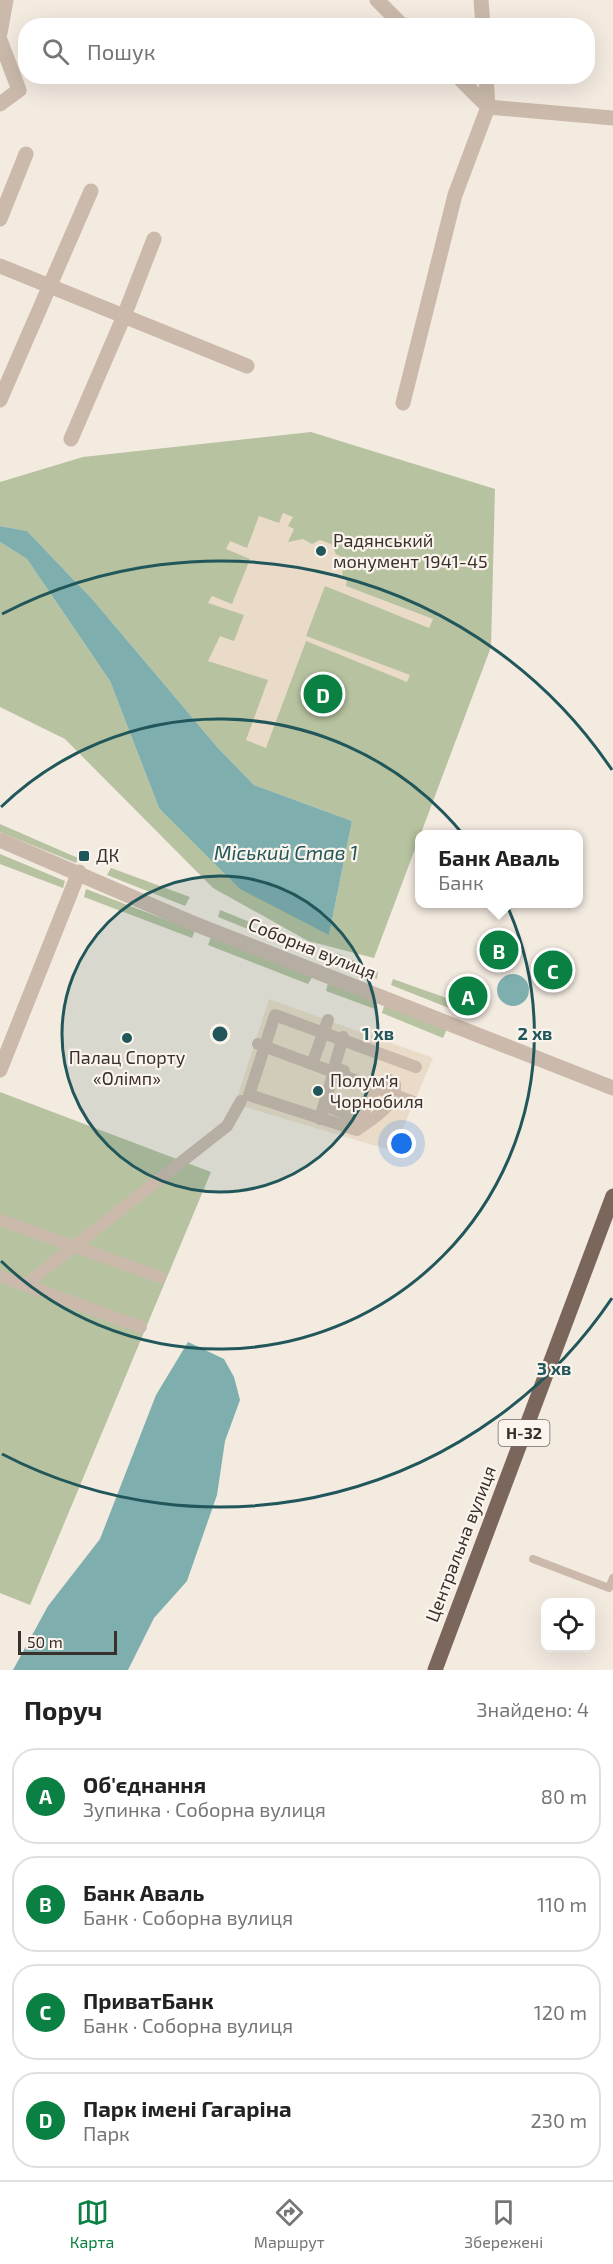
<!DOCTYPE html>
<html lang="uk">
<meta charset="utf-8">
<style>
:root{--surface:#fff;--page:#f6f6f6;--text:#222;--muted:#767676;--line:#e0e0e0;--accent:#0b8043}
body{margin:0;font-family:"Exo 2",sans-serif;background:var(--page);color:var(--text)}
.controls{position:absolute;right:18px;bottom:18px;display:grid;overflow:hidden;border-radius:12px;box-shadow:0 6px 24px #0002}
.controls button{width:54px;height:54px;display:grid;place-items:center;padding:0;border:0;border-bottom:2px solid var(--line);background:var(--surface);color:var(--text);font:30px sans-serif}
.scale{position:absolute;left:18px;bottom:15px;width:99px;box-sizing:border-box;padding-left:6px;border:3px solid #392f2b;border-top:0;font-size:16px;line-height:21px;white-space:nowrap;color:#392f2b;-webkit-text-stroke:4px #faf4ed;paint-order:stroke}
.you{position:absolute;left:402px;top:1144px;width:21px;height:21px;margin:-15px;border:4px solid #fff;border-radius:50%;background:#1a73e8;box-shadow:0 0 0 9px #1a73e833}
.badge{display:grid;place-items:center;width:39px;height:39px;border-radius:50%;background:var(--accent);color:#fff;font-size:20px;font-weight:700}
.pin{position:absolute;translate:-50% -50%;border:3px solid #fff;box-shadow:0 2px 6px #0006}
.popup{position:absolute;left:415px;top:830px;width:168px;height:78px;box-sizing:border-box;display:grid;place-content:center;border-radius:12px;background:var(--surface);filter:drop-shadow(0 2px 4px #0005);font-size:20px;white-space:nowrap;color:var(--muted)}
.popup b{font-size:22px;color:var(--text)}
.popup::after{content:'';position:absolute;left:50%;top:100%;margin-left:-12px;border:12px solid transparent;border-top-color:var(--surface)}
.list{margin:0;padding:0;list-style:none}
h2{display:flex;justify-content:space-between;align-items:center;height:78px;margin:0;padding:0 24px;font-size:26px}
h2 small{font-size:20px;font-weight:400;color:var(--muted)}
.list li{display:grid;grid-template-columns:39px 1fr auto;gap:18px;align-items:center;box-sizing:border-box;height:96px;margin:0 12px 12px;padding:0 12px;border:2px solid var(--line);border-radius:24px}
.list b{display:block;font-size:22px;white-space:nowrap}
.list p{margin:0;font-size:20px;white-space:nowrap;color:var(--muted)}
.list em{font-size:20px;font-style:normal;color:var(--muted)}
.icon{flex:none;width:33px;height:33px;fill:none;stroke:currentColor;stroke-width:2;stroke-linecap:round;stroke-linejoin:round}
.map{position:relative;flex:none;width:613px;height:1670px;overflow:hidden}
.search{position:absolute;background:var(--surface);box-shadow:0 6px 24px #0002;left:18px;right:18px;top:18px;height:66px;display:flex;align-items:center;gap:15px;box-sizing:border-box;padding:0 21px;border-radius:24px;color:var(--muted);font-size:22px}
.sheet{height:510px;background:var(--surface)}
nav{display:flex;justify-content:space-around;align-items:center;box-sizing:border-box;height:84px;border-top:2px solid var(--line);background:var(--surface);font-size:16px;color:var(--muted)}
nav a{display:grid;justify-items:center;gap:3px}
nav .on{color:var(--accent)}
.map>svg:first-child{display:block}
.green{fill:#b7c2a0}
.plaza{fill:#eadbc8}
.water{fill:#7faeaf}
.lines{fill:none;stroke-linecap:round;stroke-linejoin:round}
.service{stroke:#cbbaac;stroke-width:8}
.pedestrian{stroke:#cbbaac;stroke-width:12}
.minor{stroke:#cbbaac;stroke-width:15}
.tertiary{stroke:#cbbaac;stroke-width:15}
.primary{stroke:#7b665c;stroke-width:15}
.ring{fill:none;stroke:#21575a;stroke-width:3}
.poi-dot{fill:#21575a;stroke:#faf4ed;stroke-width:2}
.labels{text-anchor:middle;stroke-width:4.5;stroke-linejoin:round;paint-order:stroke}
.shield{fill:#faf4ed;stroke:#736a65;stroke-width:1.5}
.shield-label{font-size:16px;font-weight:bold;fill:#392f2b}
.poi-label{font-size:18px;fill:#392f2b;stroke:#faf4ed;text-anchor:start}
.street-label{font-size:18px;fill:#392f2b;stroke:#faf4ed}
.water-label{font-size:20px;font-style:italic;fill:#21575a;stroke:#faf4ed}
.centre{fill:#21575a;stroke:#faf4ed;stroke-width:3}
.ring-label{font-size:18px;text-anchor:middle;font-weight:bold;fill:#21575a;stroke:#faf4ed;stroke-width:4.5;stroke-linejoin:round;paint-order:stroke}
</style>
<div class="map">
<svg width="613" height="1670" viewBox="0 0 613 1670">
<rect width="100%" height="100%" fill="#f3eae0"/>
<path class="green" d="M311,432L495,489L491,647L374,958L308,941L213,888L65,739L0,707V542L27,559L110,681L159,808L329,935L352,821L254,785L218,748L93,600L27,531L0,526V482L83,457Z
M0,824L78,858L76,863L0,832Z
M0,854L65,881L63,888L0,864Z
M111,868L190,897L185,906L107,875Z
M86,889L195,931L192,938L84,897Z
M220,910L255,924L250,930L218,917Z
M211,937L313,976L308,984L208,945Z
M337,953L378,972L377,979L334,963Z
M393,979L452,1000L449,1008L391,985Z
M328,982L377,1002L375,1009L326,991Z
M384,1006L447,1029L443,1038L382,1013Z
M0,1092L211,1172L30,1605L0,1593Z"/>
<path class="plaza" d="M283,513L293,517L288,526L294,529L288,542L303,539L312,544L320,540L331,544L336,554L342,557L339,566L343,569L342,577L347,578L346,586L433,619L429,628L325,586L306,636L410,675L407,682L306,641L266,748L246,740L268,680L208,661L220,636L234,641L244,615L208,603L212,596L232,604L250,559L226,549L230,541L247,548L259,516L279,523Z
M269,999L433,1058L393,1151L235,1104Z"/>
<path class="water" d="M0,526L27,531L93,600L218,748L254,785L352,821L329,935L240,889L159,808L110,681L27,559L0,542Z
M497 990a16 16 0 1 1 32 0a16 16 0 1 1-32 0Z
M188,1342L224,1359L234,1377L240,1400L225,1441L217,1495L187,1581L154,1618L128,1670H13L48,1606L100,1539L156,1395Z"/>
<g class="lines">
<path class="service" d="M533,1559L609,1588L613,1578"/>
<path class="pedestrian" d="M343,1037L334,1068L344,1071
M258,1044L414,1102
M312,1064L328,1020
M324,1105L334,1072
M320,1119L324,1105L361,1120
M357,1130C364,1115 371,1084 389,1080L395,1084C397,1106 372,1119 357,1130L249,1095L275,1015L416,1067
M0,1220L160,1277
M0,1276L141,1327
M25,1285L227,1126L241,1101"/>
<path class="minor" d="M377,0L403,26
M481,0L483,26
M0,33L6,0
M0,40L19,90L0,104
M457,76L488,107L613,118
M0,219L26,154
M0,266L247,366
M0,400L91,191
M403,403L455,195L488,107L486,76
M71,439L124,316L154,239
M0,1070L79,872"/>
<path class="tertiary" d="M0,840L190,922L613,1088"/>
<path class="primary" d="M435,1670L613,1196"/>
</g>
<circle cx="220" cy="1034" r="158" fill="#21575a" fill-opacity=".12"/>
<g class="ring">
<circle cx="220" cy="1034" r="158"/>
<path d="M1 807A315 315 0 1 1 1 1261"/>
<path d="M612 1298A473 473 0 0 1 2 1454M2 614A473 473 0 0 1 612 770"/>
</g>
<g class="poi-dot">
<circle cx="321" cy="551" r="6"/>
<rect x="78" y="850" width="12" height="12" rx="3"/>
<circle cx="127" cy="1038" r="6"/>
<circle cx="318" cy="1091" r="6"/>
</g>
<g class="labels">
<rect class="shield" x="498.5" y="1420" width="51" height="26" rx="4.5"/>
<g class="shield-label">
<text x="524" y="1439">Н-32</text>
</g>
<g class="poi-label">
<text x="333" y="547">Радянський<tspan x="333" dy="21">монумент 1941-45</tspan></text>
<text x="96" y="862">ДК</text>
<text x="127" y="1064" text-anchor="middle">Палац Спорту<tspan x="127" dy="21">«Олімп»</tspan></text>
<text x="330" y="1087">Полум'я<tspan x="330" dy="21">Чорнобиля</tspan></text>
</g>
<g class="street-label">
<text transform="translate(312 949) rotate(22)" y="6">Соборна вулиця</text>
<text transform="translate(461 1544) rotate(-69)" y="6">Центральна вулиця</text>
</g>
<g class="water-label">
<text x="286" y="860">Міський Став 1</text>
</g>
</g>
<circle cx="220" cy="1034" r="9" class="centre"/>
<g class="ring-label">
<text x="378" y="1040">1 хв</text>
<text x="535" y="1040">2 хв</text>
<text x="554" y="1375">3 хв</text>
</g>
</svg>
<div class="controls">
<button><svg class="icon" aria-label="locate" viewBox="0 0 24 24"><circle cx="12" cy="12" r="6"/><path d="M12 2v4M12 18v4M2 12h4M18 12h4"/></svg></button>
</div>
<div class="scale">50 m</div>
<div class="you"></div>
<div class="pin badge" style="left:468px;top:996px">A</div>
<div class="pin badge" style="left:499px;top:950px">B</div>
<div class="popup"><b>Банк Аваль</b>Банк</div>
<div class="pin badge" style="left:553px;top:970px">C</div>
<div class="pin badge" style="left:323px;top:694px">D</div>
<div class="search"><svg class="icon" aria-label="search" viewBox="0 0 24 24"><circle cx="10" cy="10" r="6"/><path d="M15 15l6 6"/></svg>Пошук</div>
</div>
<section class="sheet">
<h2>Поруч<small>Знайдено: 4</small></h2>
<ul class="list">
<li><span class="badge">A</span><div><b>Об'єднання</b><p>Зупинка · Соборна вулиця</p></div><em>80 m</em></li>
<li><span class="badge">B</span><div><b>Банк Аваль</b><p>Банк · Соборна вулиця</p></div><em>110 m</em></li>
<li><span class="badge">C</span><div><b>ПриватБанк</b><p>Банк · Соборна вулиця</p></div><em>120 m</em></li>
<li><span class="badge">D</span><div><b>Парк імені Гагаріна</b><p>Парк</p></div><em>230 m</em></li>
</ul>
</section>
<nav>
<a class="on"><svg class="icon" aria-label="map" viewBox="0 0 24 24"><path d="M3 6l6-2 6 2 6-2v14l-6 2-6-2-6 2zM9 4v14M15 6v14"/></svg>Карта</a>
<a><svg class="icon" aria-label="directions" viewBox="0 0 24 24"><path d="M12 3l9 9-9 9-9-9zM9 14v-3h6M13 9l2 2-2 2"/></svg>Маршрут</a>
<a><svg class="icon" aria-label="saved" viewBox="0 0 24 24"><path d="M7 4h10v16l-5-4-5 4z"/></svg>Збережені</a>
</nav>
